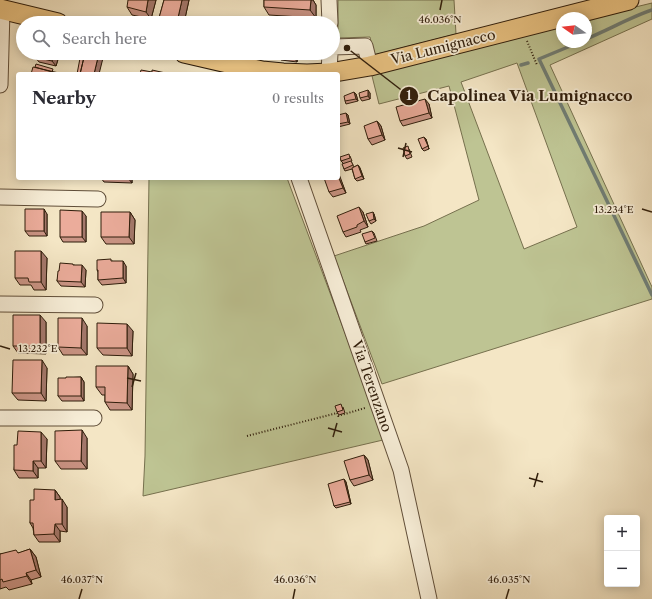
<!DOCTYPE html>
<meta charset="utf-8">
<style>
:root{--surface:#fff;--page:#f2f2f3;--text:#2b2b33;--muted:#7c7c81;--line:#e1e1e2}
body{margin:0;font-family:"Libre Caslon Text",serif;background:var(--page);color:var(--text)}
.controls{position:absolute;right:12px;bottom:12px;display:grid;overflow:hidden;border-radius:4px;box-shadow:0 2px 10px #0003}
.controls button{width:36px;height:36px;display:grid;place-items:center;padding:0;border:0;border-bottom:1px solid var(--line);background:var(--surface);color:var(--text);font:20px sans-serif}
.compass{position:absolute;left:556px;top:12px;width:36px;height:36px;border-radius:50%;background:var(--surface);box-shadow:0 2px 10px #0003;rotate:284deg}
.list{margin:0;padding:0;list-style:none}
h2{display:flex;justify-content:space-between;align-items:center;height:52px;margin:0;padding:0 16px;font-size:17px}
h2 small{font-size:13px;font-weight:400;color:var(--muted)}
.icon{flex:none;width:22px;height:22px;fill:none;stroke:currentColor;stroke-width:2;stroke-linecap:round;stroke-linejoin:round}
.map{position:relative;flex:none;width:652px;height:599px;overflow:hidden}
.search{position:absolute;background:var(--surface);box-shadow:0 2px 10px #0003;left:16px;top:16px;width:324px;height:44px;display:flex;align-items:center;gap:10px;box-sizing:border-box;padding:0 14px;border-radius:22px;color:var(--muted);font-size:15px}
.panel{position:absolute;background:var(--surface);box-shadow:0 2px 10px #0003;left:16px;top:72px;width:324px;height:108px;border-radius:4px}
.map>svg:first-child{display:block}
.green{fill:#bec493;stroke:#76704e;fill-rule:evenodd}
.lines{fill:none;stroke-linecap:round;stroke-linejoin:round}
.stream{stroke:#707d74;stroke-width:3.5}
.minor-casing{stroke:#604e39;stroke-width:17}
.major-casing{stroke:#2e1c0a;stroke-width:21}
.path{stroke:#2e1c0a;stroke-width:2;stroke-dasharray:1 2;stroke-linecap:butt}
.minor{stroke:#f8efd9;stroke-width:15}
.major{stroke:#eac382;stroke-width:19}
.wall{fill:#ca9485;stroke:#2e1c0a}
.shaded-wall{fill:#a4786c;stroke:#2e1c0a}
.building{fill:#ebac9b;stroke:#2e1c0a}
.ticks{fill:none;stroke:#2e1c0a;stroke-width:1.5}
.labels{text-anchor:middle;stroke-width:3.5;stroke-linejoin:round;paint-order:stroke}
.street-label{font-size:14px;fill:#2e1c0a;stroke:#f8efd9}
.ticks-label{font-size:10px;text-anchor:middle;fill:#2e1c0a;stroke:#f8efd9;stroke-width:3.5;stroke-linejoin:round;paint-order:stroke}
.leader{fill:none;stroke:#2e1c0a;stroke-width:1.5}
.callout-dot{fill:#2e1c0a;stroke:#f8efd9;stroke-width:1.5}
.mark-label{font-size:12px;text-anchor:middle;font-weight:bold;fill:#fff}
.callout-label{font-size:15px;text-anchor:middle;font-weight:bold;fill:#2e1c0a;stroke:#f8efd9;stroke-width:3.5;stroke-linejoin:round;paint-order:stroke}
</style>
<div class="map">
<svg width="652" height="599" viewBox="0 0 652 599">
<rect width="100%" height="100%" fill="#f4e6c5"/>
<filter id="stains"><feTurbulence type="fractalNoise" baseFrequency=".005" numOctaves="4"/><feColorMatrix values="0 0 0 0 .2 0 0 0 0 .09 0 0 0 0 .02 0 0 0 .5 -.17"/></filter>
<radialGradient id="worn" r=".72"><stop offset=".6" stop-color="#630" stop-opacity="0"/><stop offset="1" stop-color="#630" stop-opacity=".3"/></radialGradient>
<path class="green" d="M338,0H454L456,34L374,55L370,37L338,38Z
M652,3V19L550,65L652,287V299L382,384L347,291L334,256L424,226L479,200L449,86L379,104L371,72L562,25V42H586V19ZM517,63L577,227L524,249L461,82Z
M149,178H287L369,397L383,440L143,496L145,456Z"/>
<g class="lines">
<path class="stream" d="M586,39C608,30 629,18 652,10
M580,42L539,59L652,295
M521,65L528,63"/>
<g class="minor-casing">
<path id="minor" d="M329,0L330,23
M333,47L365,46L370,66
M329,73L330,53
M0,85L2,10
M299,178L401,470L429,599
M0,197L98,199
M0,304L95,305
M0,418H94"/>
</g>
<g class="major-casing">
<path id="major" d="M0,9L58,23
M184,53L262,71L283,73L307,74L329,73L370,66L629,0"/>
</g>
<path class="path" d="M527,41L537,65
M247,436L337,413L338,416L365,408"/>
<use href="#minor" class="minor"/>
<use href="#major" class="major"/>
</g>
<path class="wall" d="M156,0L151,19L132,15L127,7Z
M164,0H189L184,23H163L159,18Z
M264,0H313L316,5V18L269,15L264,7Z
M36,53H58V55L59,56L56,66L39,62L35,57Z
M266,53H298L297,62L281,60L280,59L269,58Z
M354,92L356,94L358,101L346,104L345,101Z
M370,93V99L362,101L360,98Z
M429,104L432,118L403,126L400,121Z
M338,115H348L350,124L338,127Z
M377,121L381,126L385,140L372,145L368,139Z
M424,137L426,139L429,149L424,151L422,149Z
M409,149L412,157L407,159L405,156Z
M350,156L352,161H351L354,167L358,165L360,168L364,179L357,181L355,179L352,169L345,171L344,169L343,163L341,161Z
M338,173L346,193L333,197L329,192L338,178Z
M101,178H132V183L104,182Z
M130,212L135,220L134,244H106L101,237Z
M363,212L368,227L360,230L361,232L346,237L343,232Z
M47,214V236H29L25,231Z
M374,214L376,221L371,224L369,221Z
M86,216V242H63L60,237Z
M372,231L374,233L377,241L366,244L365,242Z
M47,258L46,290H34L31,285H20L15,278Z
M112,261L126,266V283L102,285L98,280V272L97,270Z
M74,265L86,270L85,287L61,286L57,281L59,271Z
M46,322V354L18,353L13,346Z
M87,326V355H63L58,347Z
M133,331L132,356L103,355L97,348Z
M128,366L133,374L132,410H110L105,402V395H102L96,387Z
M47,368L46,401L18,400L12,393Z
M81,377L84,382V401H62L58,396L66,378Z
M343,407L345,413L339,415L337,412Z
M87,438V469H61L55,461Z
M47,439L46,468H38V478H19L14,470L17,445Z
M364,455L368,460L373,480L354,486L350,480Z
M344,479L346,482L351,504L336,508L334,506Z
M55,490L60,497V500L67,507V532L60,531V542H39L34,535L33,528L30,523L34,500Z
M30,549L36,557L41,577L31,580L32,584L9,590L6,587L0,589V554L19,553Z"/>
<path class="shaded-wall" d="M148,0H156L151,19L146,12Z
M182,0H189L184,23H178L177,22Z
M311,0H313L316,5V18L310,10Z
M54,53H58V55L59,56L56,66L52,61Z
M99,53H103L104,54L99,74H94Z
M292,53H298L297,62L292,54Z
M368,90L370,93V99L368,96Z
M354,92L356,94L358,101L356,99Z
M425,99L429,104L432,118L429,113Z
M346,113L348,115L350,124L348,122Z
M377,121L381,126L385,140L382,135Z
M424,137L426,139L429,149L428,146Z
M358,165L360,168L364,179L362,176Z
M338,173L339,174L346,193L343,188L338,176Z
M128,178H132V183Z
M359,207L363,212L368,227L364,221Z
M44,209L47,214V236L44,231Z
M82,211L86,216V242L82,237Z
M130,212L135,220L134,244L129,237Z
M373,212L374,214L376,221L374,219Z
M41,251L47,258L46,290L41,282Z
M123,261L126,266V283L123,278Z
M82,265L86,270L85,287L81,282Z
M40,315L46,322V354L40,346Z
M82,318L87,326V355L81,348Z
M127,324L133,331L132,356L127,348Z
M42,360L47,368L46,401L41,393Z
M128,366L133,374L132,410L127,403Z
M81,377L84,382V401L81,396Z
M82,430L87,438V469L81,461Z
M41,432L47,439L46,468L41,461Z
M364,455L368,460L373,480L369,475Z
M33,461L38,468V478L33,471Z
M344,479L346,482L351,504L350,502Z
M55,490L60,497L61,508L55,500Z
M62,499L67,507V532L62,524Z
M55,524L60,531V542L54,534Z
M30,549L36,557L41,577L36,570Z
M26,573L31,580L32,584L27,576Z"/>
<path class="building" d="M128,0H148L146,12L127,7Z
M164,0H182L177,22L159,18Z
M264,0H311L310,10L264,7Z
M266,19L290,21V23H266Z
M36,53H54L52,61L35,57Z
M81,53H85L80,74H77Z
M85,53H99L94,74H80Z
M277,53H292V54Z
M36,64L53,69L52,72L35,67Z
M33,67L59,73V74H31Z
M141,70L152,72V70L170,74H140Z
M368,90V96L360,98L359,93Z
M354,92L356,99L345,101L344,96Z
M425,99L429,113L400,121L396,107Z
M346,113L348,122L338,124V115Z
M377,121L382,135L368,139L364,126Z
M424,137L428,146L422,149L418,139Z
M408,146L410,154L405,156L403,148Z
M349,154L350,158L341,161L340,157Z
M351,161L353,165L344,169L342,164Z
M358,165L362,176L355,179L352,168Z
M338,176L343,188L329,192L324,178H338Z
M359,207L364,221L357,225V227L343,232L337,216Z
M25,209H44V231H25Z
M60,210L82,211V237H60Z
M101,212H130L129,237H101Z
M373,212L374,219L369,221L366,214Z
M372,231L375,238L365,242L362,234Z
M15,251H41V282H29L28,278H15Z
M111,259V261H123V278L98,280V270H97V260Z
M60,263L73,264V265H82L81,282L57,281L58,271H59Z
M13,315H40V346H13Z
M58,318H82L81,348L58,347Z
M97,323L127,324V348H97Z
M13,360H42L41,393H12Z
M96,366H128L127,403L105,402V387H96Z
M66,377H81V396H58V378H66Z
M341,404L343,410L337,412L335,406Z
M82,430L81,461H55V431Z
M18,431L41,432V461H33V471L14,470V445H17Z
M364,455L369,475L350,480L344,461Z
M344,479L350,502L334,506L328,484Z
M34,489L55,490V500L62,499V524H55L54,534L34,535L33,523H30V500H34Z
M30,549L36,570L26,573L27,576L3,582L2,579L0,580V554L16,550L18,553Z"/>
<path class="ticks" d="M440,10L442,0M398,148L412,152M403,157L406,143M642,209L652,212M0,346L10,349M127,378L141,381M132,387L136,373M328,428L342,432M333,437L337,423M529,478L543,482M534,487L538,473M79,599L82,589M293,599L295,589M506,599L509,589"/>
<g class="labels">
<g class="street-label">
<text transform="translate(443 47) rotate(-14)" y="5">Via Lumignacco</text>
<text transform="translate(372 386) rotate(71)" y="5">Via Terenzano</text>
</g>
</g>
<g class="ticks-label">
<text x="440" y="23">46.036°N</text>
<text x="614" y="213">13.234°E</text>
<text x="38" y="352">13.232°E</text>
<text x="82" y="583">46.037°N</text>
<text x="295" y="583">46.036°N</text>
<text x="509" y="583">46.035°N</text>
</g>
<path class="leader" d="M347 48L409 96"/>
<g class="callout-dot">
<circle cx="347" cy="48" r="4"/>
<circle cx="409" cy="96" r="10"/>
</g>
<g class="mark-label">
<text x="409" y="100">1</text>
</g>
<g class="callout-label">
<text x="530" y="101">Capolinea Via Lumignacco</text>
</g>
<rect width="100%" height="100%" filter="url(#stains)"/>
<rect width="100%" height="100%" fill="url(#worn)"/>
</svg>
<div class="controls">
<button>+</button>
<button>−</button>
</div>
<svg class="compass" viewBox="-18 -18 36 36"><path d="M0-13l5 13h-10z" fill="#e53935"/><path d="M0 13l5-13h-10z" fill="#7c7c81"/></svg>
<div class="search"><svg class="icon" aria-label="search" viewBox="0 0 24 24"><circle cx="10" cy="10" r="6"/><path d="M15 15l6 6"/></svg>Search here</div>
<section class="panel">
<h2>Nearby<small>0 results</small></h2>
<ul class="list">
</ul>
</section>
</div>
